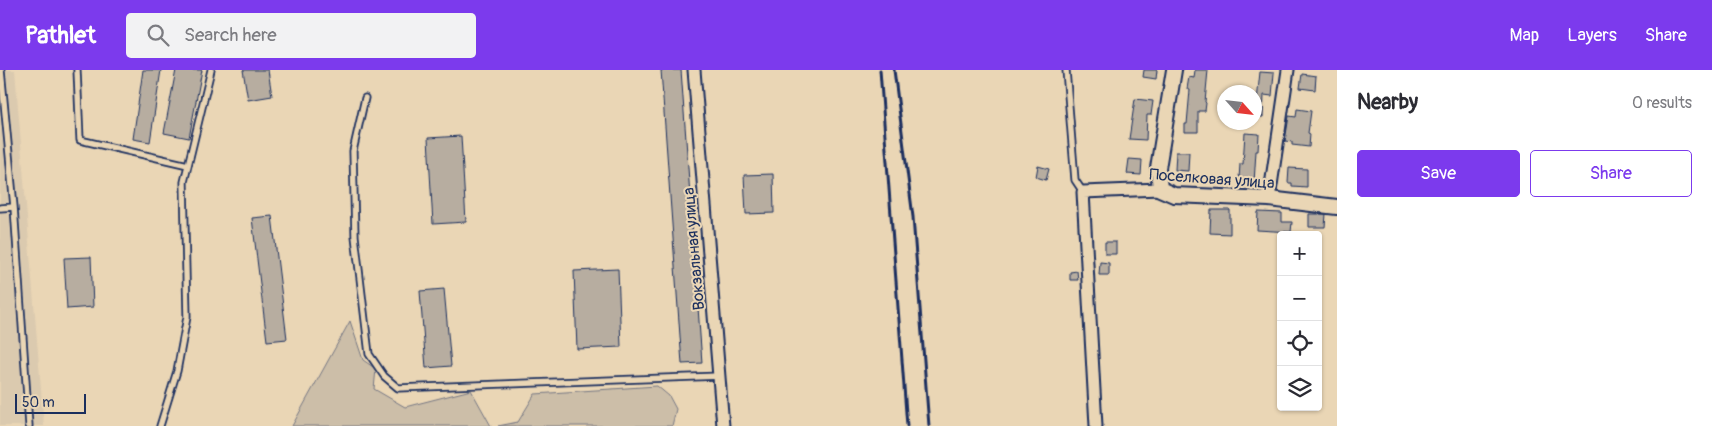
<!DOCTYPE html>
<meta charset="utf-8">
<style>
:root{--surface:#fff;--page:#f2f2f3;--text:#2b2b33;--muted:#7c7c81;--line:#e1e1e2;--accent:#7c3aed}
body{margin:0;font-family:Pangolin,sans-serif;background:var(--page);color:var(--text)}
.controls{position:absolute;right:15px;bottom:15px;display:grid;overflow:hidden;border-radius:5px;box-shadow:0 1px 4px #0004}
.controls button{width:45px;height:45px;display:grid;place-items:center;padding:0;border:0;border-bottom:1px solid var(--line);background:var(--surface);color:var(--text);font:25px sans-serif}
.compass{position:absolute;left:1217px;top:15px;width:45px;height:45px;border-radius:50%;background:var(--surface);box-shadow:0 1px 4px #0004;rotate:117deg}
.scale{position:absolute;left:15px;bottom:12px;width:71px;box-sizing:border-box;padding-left:5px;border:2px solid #1b2f5e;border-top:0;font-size:14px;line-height:18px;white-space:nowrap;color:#1b2f5e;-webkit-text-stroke:4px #ead6b5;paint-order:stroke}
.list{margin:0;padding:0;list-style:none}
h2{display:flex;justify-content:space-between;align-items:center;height:65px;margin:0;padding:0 20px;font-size:21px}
h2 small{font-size:16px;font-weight:400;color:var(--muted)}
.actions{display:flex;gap:10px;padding:15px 20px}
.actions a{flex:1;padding:11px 0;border:1px solid var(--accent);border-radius:5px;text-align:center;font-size:18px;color:var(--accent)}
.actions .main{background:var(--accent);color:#fff}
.icon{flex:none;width:28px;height:28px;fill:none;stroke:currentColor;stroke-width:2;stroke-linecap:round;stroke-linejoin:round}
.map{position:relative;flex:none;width:1337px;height:356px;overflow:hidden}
header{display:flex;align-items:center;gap:30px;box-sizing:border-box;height:70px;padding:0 25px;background:var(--accent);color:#fff}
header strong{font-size:24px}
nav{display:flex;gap:28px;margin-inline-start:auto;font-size:18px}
.search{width:350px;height:45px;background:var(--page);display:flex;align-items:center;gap:12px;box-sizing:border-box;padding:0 18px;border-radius:5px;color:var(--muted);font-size:19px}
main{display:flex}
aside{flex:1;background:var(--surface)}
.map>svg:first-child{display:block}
.built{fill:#dbcaaf}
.green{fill:#ccbea8;stroke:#747683}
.building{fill:#b7ada0;stroke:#1b2f5e}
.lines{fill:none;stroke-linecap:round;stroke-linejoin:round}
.service-casing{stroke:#1b2f5e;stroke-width:9}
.minor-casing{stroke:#1b2f5e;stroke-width:15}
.tertiary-casing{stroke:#1b2f5e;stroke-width:18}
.service{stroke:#ead6b5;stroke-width:5.5}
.minor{stroke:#ead6b5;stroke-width:11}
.tertiary{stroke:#ead6b5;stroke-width:14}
.rail{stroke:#1b2f5e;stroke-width:3}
.labels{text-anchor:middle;stroke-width:4;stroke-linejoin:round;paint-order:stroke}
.street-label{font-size:16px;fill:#1b2f5e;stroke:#ead6b5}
</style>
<header>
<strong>Pathlet</strong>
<div class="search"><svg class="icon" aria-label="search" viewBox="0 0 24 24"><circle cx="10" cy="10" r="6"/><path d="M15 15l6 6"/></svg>Search here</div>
<nav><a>Map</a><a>Layers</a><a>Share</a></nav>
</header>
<main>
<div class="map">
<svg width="1337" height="356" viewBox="0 0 1337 356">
<rect width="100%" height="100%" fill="#ead6b5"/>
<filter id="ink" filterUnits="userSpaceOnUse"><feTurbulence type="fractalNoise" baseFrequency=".02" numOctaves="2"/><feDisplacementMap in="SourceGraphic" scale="10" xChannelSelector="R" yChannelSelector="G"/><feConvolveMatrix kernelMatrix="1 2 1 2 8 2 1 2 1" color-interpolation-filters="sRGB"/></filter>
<g filter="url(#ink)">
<path class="built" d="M0,0H15L44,356H0Z"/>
<path class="green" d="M350,251L363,290L376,299L374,319L405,337L471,320L491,356H292Z
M657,316L669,326L676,339L672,356H498L518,352L535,324Z"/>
<path class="building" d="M143,0H161L150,72L133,69Z
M176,0H202L189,68L164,63Z
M243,0H268L272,26L248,30Z
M661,0H681L702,293L682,294Z
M1144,0H1157L1156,9L1143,7Z
M1195,0H1208L1205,32L1206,33L1205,41H1198V62H1185V54H1187L1190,20L1187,19L1189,7L1194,8Z
M1260,2L1274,3L1272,26L1264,25L1263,47H1254V30L1257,31Z
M1302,4L1316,6L1315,20L1300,18Z
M1135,29L1153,31L1151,45H1147L1146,70L1129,69Z
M1297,39L1311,41L1308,63L1310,64L1309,77L1292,75V72L1285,71L1289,46L1296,47Z
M1245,63L1259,64L1258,81H1256L1254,113L1243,112L1239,109L1240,94H1243Z
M461,66L466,152L433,154L428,68Z
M1176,82H1189L1188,101L1175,100Z
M1129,89L1142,90L1141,105L1127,104Z
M1038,96L1049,99L1046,110L1036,107Z
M1289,98L1307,99V117L1292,116V113H1288Z
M773,104L774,143L746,144L744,105Z
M1211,140H1230V164L1210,163Z
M1258,142L1282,143V152H1292L1291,162L1257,160Z
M1309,144H1326L1325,157H1309Z
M272,146L287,269L267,271L252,148Z
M1105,172H1116V184H1105Z
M91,187L93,237L67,239L64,188Z
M1100,192L1109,193V205H1099Z
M618,199L621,277L577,279L574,201Z
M1077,201L1078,210H1070V202Z
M444,219L451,296L426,298L420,221Z"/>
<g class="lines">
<g class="service-casing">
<path id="service" d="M1,0L14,137L29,356
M77,0L80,70L188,95
M1066,0L1075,110L1083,122
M365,28L353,81L355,166L369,284L384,306L398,318L720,306
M0,138L14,137
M160,356L177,301L187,247L184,112L211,0"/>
</g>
<g class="minor-casing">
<path id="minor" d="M694,0L723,356
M1269,129L1288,0
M1096,356L1083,122L1160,119"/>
</g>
<g class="tertiary-casing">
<path id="tertiary" d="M1174,0L1158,98L1160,119L1174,125L1269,129L1337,137"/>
</g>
<use href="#service" class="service"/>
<use href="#minor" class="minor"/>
<use href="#tertiary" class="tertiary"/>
<path class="rail" d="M880,0L907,356
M894,0L913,147L929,356"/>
</g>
</g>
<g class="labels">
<g class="street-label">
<text transform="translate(1212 108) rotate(4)" y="6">Поселковая улица</text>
<text transform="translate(693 179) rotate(-95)" y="6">Вокзальная улица</text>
</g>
</g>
</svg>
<div class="controls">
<button>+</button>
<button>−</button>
<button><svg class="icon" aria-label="locate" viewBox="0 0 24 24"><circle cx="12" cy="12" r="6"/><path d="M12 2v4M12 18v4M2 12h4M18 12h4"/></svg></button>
<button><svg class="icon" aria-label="layers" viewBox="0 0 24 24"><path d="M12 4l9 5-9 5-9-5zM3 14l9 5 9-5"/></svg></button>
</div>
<svg class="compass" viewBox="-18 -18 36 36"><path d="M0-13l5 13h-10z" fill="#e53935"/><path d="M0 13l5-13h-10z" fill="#7c7c81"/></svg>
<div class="scale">50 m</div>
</div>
<aside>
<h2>Nearby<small>0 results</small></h2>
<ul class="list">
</ul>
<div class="actions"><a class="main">Save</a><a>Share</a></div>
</aside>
</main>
